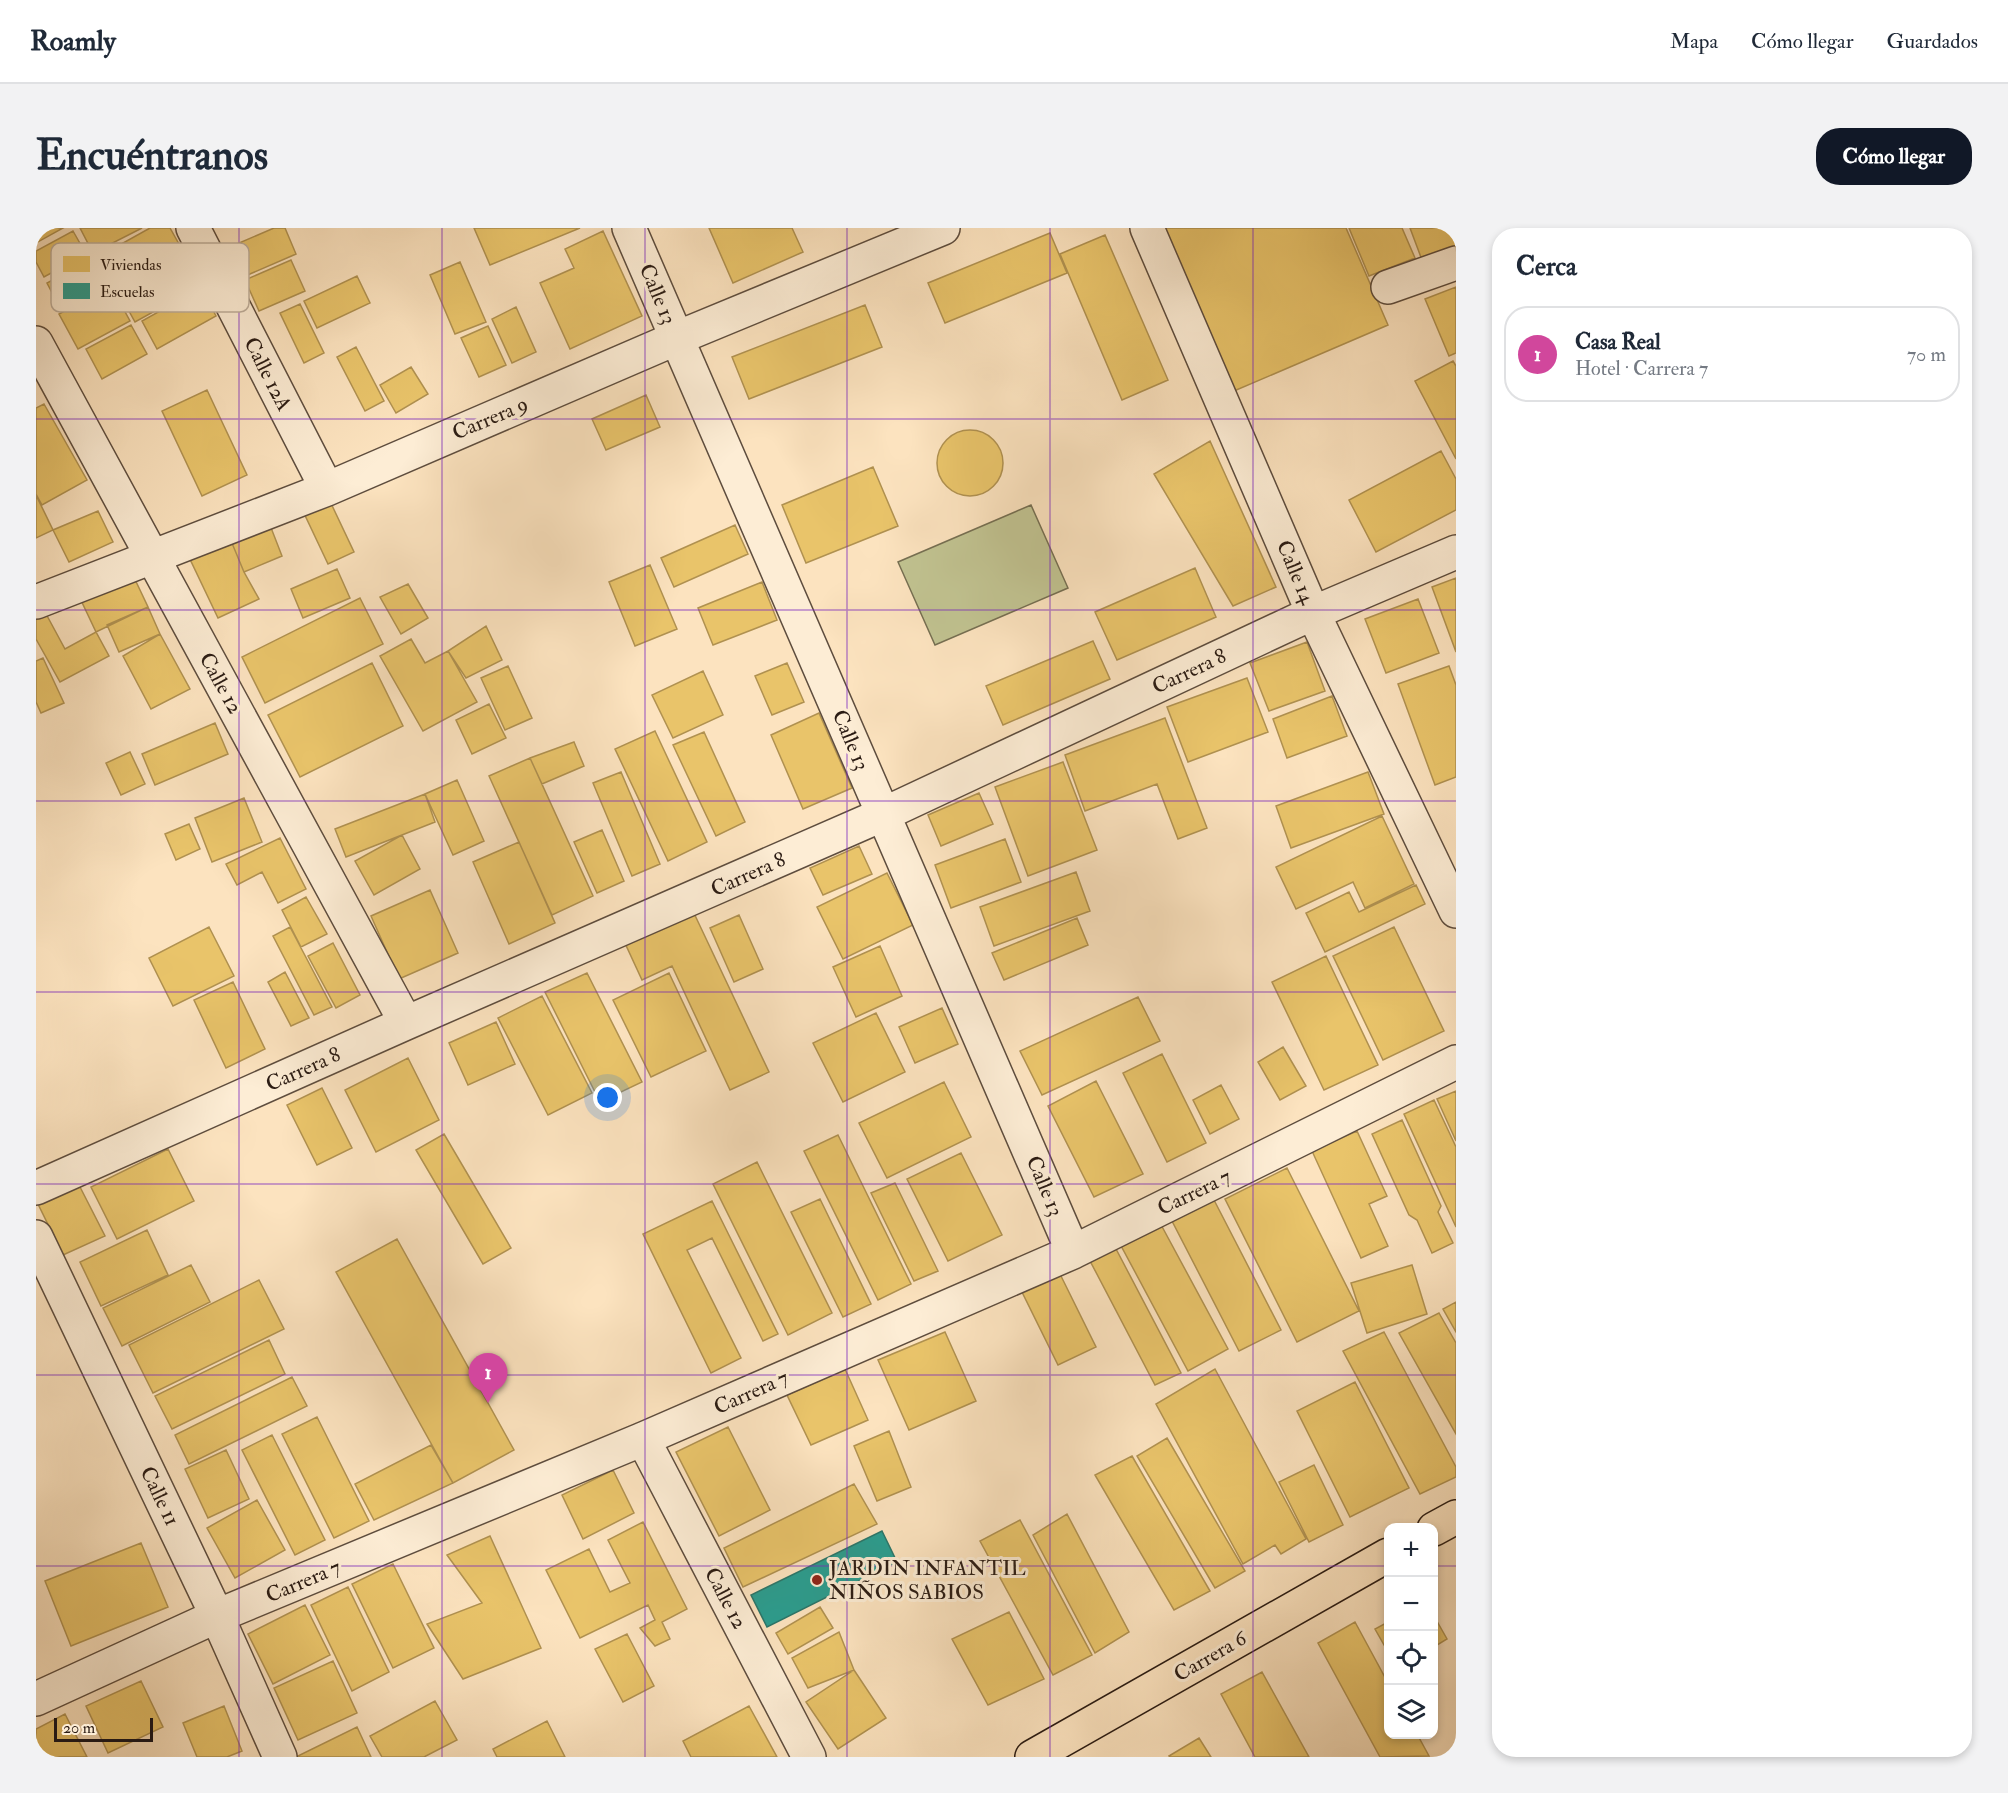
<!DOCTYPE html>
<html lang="es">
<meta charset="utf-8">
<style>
:root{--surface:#fff;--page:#f2f2f3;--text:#1f2937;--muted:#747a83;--line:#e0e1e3;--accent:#111827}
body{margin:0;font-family:"IM FELL Double Pica",serif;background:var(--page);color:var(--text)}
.controls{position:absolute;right:18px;bottom:18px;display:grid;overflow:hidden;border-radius:12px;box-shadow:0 3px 9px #0003}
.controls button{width:54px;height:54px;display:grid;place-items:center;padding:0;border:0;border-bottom:2px solid var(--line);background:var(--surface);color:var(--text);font:30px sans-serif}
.scale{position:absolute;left:18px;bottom:15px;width:99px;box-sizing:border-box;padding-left:6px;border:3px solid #2a1b13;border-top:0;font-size:16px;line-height:21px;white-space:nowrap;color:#2a1b13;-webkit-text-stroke:4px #fdedd5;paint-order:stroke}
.you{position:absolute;left:572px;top:870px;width:21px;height:21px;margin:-15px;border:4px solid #fff;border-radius:50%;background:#1a73e8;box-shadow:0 0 0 9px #1a73e833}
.badge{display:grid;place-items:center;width:39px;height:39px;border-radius:50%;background:var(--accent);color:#fff;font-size:20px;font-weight:700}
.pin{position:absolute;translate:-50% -50px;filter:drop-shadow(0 2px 3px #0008)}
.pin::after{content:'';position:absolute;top:32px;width:21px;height:18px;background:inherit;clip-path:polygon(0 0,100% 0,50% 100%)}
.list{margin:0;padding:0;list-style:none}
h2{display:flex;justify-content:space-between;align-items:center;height:78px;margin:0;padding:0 24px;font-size:26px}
h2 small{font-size:20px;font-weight:400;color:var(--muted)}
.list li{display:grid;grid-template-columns:39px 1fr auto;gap:18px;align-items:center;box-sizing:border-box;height:96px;margin:0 12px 12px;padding:0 12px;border:2px solid var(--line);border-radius:24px}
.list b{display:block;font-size:22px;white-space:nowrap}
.list p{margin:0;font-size:20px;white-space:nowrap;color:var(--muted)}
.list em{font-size:20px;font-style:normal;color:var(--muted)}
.icon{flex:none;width:33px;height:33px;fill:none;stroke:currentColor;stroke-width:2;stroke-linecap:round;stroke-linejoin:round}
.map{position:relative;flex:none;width:1420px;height:1529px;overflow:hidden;border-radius:24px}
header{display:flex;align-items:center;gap:36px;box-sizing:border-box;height:84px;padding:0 30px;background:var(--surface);border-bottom:2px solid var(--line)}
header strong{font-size:28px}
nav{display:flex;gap:33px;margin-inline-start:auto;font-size:21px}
.intro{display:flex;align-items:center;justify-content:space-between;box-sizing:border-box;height:144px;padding:0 36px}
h1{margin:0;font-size:42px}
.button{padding:15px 27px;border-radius:24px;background:var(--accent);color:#fff;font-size:21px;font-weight:700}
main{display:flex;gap:36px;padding:0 36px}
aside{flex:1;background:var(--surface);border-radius:24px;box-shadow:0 3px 9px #0003}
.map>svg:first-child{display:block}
.green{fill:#c1c391;stroke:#766f52;stroke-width:1.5}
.homes{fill:#e9c46a;stroke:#b09150;stroke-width:1.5}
.schools{fill:#2a9d8f;stroke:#2a766a;stroke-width:1.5}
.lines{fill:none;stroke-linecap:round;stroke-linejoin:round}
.minor-casing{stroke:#5e4d3e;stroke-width:36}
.major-casing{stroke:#2a1b13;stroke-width:36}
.minor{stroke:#fdedd5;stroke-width:33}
.major{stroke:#fce3bf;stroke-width:33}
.grid{fill:none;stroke:#7b2cbf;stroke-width:1.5;stroke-opacity:0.55}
.poi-dot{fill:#8f2418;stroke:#fdedd5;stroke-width:2}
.labels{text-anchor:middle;stroke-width:6;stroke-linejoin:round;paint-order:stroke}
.street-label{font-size:21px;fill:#2a1b13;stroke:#fdedd5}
.poi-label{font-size:21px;fill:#2a1b13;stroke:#fdedd5;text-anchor:start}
.key{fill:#fdedd5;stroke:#beae9b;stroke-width:1.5}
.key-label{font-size:16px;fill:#2a1b13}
</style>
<header>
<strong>Roamly</strong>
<nav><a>Mapa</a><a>Cómo llegar</a><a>Guardados</a></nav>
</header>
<div class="intro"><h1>Encuéntranos</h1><a class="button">Cómo llegar</a></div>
<main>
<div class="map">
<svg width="1420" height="1529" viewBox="0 0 1420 1529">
<rect width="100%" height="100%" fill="#fce3bf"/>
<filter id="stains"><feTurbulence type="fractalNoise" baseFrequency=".00333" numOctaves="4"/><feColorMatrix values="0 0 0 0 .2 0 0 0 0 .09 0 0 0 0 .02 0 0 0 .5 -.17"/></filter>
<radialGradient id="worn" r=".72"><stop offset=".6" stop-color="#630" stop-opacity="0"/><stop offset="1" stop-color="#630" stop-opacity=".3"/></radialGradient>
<path class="green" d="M995,277L1032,360L899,417L862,334Z"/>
<path class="homes" d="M0,0H27L0,15Z
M44,0H106L57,25Z
M114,0H134L148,25L86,58L69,25Z
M238,0H249L260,26L200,52L187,22Z
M438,0H544L454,37Z
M673,0H756L767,24L697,55Z
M1127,0H1310L1352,97L1198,163Z
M1313,0H1366L1379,30L1333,48Z
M1374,0H1420V19L1386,32Z
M37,3L50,26L8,49L0,34V23Z
M567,3L606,88L534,121L504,55L538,40L529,21Z
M1014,5L1031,45L909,95L892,55Z
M1069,7L1132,152L1086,172L1024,26Z
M63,26L78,54L25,82L11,55Z
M149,27L166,57L99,94L82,63Z
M255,32L269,63L223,83L209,52Z
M424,34L450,94L419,106L394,47Z
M321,48L334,75L281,100L268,73Z
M75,58L94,93L42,121L23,86Z
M1420,59V125L1413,128L1389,71Z
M165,60L180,88L121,121L106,93Z
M264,76L288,125L268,135L244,85Z
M829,77L846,119L713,171L696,129Z
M480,79L500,124L476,135L456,91Z
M95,97L111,126L66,151L50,121Z
M452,98L470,137L443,149L425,110Z
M320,119L348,173L329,183L301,129Z
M1417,133L1420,138V231L1379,153Z
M375,139L392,166L360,185L344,157Z
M171,162L211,247L166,268L126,183Z
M610,167L624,199L570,222L556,191Z
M8,176L51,252L6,277L0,266V180Z
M901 235a33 33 0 1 1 66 0a33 33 0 1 1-66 0Z
M1174,213L1240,359L1197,378L1118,246Z
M1405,223L1420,251V282L1340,324L1313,272Z
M837,239L862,298L770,335L746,277Z
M0,267L17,302L0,310Z
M292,269L318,324L292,336L266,281Z
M62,283L77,314L33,334L17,302Z
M232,292L246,328L208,344L193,308Z
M699,297L712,326L638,359L625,330Z
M193,308L208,344L223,371L182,390L152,327Z
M614,337L641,401L599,418L573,354Z
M1159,340L1180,389L1081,432L1059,384Z
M301,341L314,370L267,390L255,361Z
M95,343L112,379L60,404L43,368Z
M1420,350V424L1396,359Z
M726,354L741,392L677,417L662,380Z
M372,356L392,390L365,406L344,369Z
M324,370L347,416L229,475L206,429Z
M1382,371L1403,425L1350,445L1329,391Z
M112,379L124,406L83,424L71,397Z
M9,384L29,421L60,404L73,428L24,454L0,411V390Z
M450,398L466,432L430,450L412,423Z
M124,406L154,461L115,481L87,428Z
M375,411L389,435L412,423L441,474L387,503L344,428Z
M1057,413L1074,451L967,497L950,458Z
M1271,414L1289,463L1233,483L1214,435Z
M7,430L28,475L5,485L0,474V433Z
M336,435L367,498L264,549L232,487Z
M751,435L768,474L736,487L719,448Z
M472,438L496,490L469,502L445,450Z
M1413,438L1420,457V549L1399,557L1362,456Z
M667,443L687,487L637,510L616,467Z
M1211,450L1232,504L1152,534L1131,479Z
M1296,468L1311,508L1251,530L1237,491Z
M453,476L470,510L436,526L420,492Z
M783,485L816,560L767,581L735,507Z
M1129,490L1171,600L1142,611L1121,556L1049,583L1029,527Z
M179,495L192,526L119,557L106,526Z
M619,503L671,614L632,633L579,521Z
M668,504L709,594L680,608L637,517Z
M538,514L548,538L506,556L494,530Z
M94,524L109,556L85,567L70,535Z
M494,530L557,668L516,687L453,548Z
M1027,534L1061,622L992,648L959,559Z
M585,544L624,636L596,648L557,555Z
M1332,544L1348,586L1255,620L1240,578Z
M421,552L448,613L417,627L389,566Z
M943,565L957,596L905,618L892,587Z
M389,566L399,594L310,629L299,601Z
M208,570L226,614L176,634L159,590Z
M1346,588L1378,656L1329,680L1317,654L1260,681L1240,639Z
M153,596L164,621L140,632L129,606Z
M566,602L588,653L561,665L538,614Z
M366,607L384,641L338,667L319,633Z
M244,610L270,661L242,675L226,644L201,657L190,636Z
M969,611L985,654L915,680L899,637Z
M483,614L519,695L473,716L437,634Z
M823,618L836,646L787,667L774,640Z
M1040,644L1054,683L958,718L944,679Z
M851,645L877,697L807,731L781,679Z
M1380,657L1389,676L1289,724L1270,685L1313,664L1323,684Z
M394,662L422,725L363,751L335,688Z
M270,669L291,706L265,719L246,682Z
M656,681L733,844L694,862L636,738L606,752L588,713Z
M703,687L727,741L698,754L674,700Z
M1041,690L1052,717L968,752L956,725Z
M173,699L198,748L137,778L113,730Z
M254,699L296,779L278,787L237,708Z
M1358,699L1408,803L1347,832L1297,728Z
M297,715L324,767L300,780L272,728Z
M844,718L866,768L820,789L797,739Z
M1290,728L1342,837L1288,862L1236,754Z
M249,744L273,790L255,798L232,754Z
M551,745L606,854L564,874L509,764Z
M633,745L670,823L615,849L577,772Z
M197,754L229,821L190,840L158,772Z
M506,768L556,865L512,887L462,790Z
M1102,769L1124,813L1006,867L984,823Z
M906,780L922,816L879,835L863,799Z
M840,785L869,844L807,874L777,815Z
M460,794L479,836L432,857L413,815Z
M1247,819L1270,858L1244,872L1222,834Z
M1126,826L1170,915L1131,934L1087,845Z
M372,830L403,892L340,924L309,862Z
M1060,853L1107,946L1058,969L1012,878Z
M908,854L935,909L851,950L823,895Z
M1185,857L1203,891L1174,906L1157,872Z
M286,860L316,920L281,937L251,877Z
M1420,863V913L1401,871Z
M1398,872L1420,919V999L1368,886Z
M1366,892L1405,978L1402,984L1417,1015L1396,1025L1381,992L1373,987L1336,906Z
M1321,903L1351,968L1333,976L1352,1018L1325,1030L1276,923Z
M408,906L475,1020L447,1036L380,922Z
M802,907L875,1056L842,1072L768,923Z
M132,921L158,973L81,1011L55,959Z
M925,925L966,1007L912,1033L871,951Z
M721,934L796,1085L752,1107L677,956Z
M1251,940L1323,1083L1261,1114L1189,971Z
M859,955L902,1043L878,1053L835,965Z
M43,957L69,1008L27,1027L2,976Z
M784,971L835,1076L807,1089L755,984Z
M1178,972L1245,1102L1203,1123L1136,993Z
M676,973L742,1106L727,1113L676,1010L651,1022L705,1130L675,1145L607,1006Z
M1123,993L1192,1121L1152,1143L1083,1014Z
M111,1002L132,1047L65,1078L44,1034Z
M361,1011L478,1222L417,1255L300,1044Z
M1079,1019L1145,1145L1119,1157L1053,1031Z
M155,1037L174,1074L86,1118L67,1080Z
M1376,1037L1391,1086L1331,1105L1315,1055Z
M1023,1044L1060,1119L1022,1137L985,1062Z
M223,1052L248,1101L117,1165L93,1117Z
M1420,1074V1104L1407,1081Z
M1403,1085L1420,1115V1206L1363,1105Z
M909,1104L940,1173L873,1202L842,1132Z
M1348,1104L1420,1239V1249L1384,1266L1307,1123Z
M233,1112L249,1146L136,1201L119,1168Z
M809,1141L832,1192L775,1217L751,1167Z
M1179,1141L1270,1311L1245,1326L1239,1317L1207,1336L1120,1176Z
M256,1149L271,1178L153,1236L139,1207Z
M1319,1154L1373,1260L1314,1289L1261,1183Z
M281,1189L333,1293L298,1310L246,1206Z
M692,1199L734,1282L683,1308L640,1224Z
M853,1203L875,1259L841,1273L818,1218Z
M236,1207L289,1312L259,1327L206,1222Z
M1131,1210L1209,1343L1179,1360L1101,1228Z
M395,1217L417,1255L338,1292L319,1256Z
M190,1222L213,1271L172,1290L149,1241Z
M1096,1228L1174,1363L1138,1382L1059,1247Z
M1278,1237L1307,1297L1273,1314L1243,1254Z
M577,1242L598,1285L547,1311L526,1267Z
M818,1256L841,1296L707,1359L688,1320Z
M221,1272L249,1322L199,1350L171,1300Z
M1031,1286L1093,1404L1059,1425L997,1307Z
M984,1292L1056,1427L1017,1447L944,1313Z
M607,1294L651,1381L626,1394L634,1411L619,1418L604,1400L619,1392L612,1377L544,1410L510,1342L553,1321L574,1364L594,1355L572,1312Z
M454,1308L505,1420L427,1451L391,1396L446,1375L411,1327Z
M105,1315L132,1379L35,1418L9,1353Z
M357,1336L398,1420L357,1440L316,1356Z
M312,1359L353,1444L316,1463L275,1377Z
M269,1377L294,1427L237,1456L212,1406Z
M784,1379L797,1400L752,1426L740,1405Z
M973,1384L1008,1451L952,1477L916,1411Z
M1398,1388L1411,1411L1398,1419Z
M1319,1394L1352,1455V1506H1381L1393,1528L1344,1529L1282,1415Z
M1352,1394V1424L1339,1401Z
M803,1404L818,1442L772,1460L756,1430Z
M591,1406L618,1458L587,1474L559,1421Z
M297,1433L321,1485L262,1512L238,1460Z
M818,1442L850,1490L802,1521L770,1474Z
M1226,1444L1273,1529H1219L1185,1466Z
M105,1453L127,1499L72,1525L50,1478Z
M399,1473L421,1512L388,1529H346L334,1508Z
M188,1478L206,1523L191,1529H161L147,1495Z
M713,1478L741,1529H655L647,1513Z
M29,1486L51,1529H0V1501Z
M511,1493L529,1529H461L457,1521Z
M321,1499L335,1529H260Z
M1163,1510L1175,1529H1134L1133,1528Z"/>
<path class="schools" d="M846,1303L861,1334L731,1399L715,1367Z"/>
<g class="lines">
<g class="minor-casing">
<path id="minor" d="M157,0L291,261
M593,0L1037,1024
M1111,0L1277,385L1420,683
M1352,59L1420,35
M0,115L370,795
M0,374L291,261L641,110L907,0
M0,960L370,795L848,586L1277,385L1420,324
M0,1009L181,1388L244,1529
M607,1211L773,1529
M0,1471L181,1388L607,1211L1037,1024L1420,834"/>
</g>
<g class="major-casing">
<path id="major" d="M1398,1301L1420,1289
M996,1529L1352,1327"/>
</g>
<use href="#minor" class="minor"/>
<use href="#major" class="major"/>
</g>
<path class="grid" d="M203,0V1529M406,0V1529M609,0V1529M811,0V1529M1014,0V1529M1217,0V1529M0,191H1420M0,382H1420M0,573H1420M0,764H1420M0,956H1420M0,1147H1420M0,1338H1352M1398,1338H1420"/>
<circle class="poi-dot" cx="781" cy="1352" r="6"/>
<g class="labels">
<g class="street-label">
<text transform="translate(622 66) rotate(67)" y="7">Calle 13</text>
<text transform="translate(232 146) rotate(63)" y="7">Calle 12A</text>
<text transform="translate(454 190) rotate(-23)" y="7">Carrera 9</text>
<text transform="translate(1260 344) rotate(67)" y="7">Calle 14</text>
<text transform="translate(1153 443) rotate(-25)" y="7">Carrera 8</text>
<text transform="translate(185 455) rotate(61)" y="7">Calle 12</text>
<text transform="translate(815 512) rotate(67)" y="7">Calle 13</text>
<text transform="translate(712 646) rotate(-24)" y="7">Carrera 8</text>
<text transform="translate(267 841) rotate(-24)" y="7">Carrera 8</text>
<text transform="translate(1009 958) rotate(67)" y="7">Calle 13</text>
<text transform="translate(1158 964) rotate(-26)" y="7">Carrera 7</text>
<text transform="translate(715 1164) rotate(-24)" y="7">Carrera 7</text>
<text transform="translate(124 1268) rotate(64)" y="7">Calle 11</text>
<text transform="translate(267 1353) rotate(-23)" y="7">Carrera 7</text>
<text transform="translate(690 1370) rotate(62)" y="7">Calle 12</text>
<text transform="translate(1174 1428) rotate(-30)" y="7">Carrera 6</text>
</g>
<g class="poi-label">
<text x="793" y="1347">JARDIN INFANTIL<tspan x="793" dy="24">NIÑOS SABIOS</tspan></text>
</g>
</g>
<rect x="15" y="15" width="198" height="69" rx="9" class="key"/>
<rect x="27" y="28" width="27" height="16" fill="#e9c46a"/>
<rect x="27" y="55" width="27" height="16" fill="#2a9d8f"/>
<g class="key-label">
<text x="64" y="42">Viviendas</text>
<text x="64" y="69">Escuelas</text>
</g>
<rect width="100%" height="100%" filter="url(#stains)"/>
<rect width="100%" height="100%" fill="url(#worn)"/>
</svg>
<div class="controls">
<button>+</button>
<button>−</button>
<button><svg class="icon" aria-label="locate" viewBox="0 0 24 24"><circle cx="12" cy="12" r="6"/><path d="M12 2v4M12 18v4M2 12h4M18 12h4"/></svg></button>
<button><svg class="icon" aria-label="layers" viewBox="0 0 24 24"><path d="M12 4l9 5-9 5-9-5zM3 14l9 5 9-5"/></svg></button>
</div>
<div class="scale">20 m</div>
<div class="you"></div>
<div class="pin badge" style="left:452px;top:1175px;background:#d1479c">1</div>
</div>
<aside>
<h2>Cerca<small></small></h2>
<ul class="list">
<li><span class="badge" style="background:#d1479c">1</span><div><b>Casa Real</b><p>Hotel · Carrera 7</p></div><em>70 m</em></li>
</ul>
</aside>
</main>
